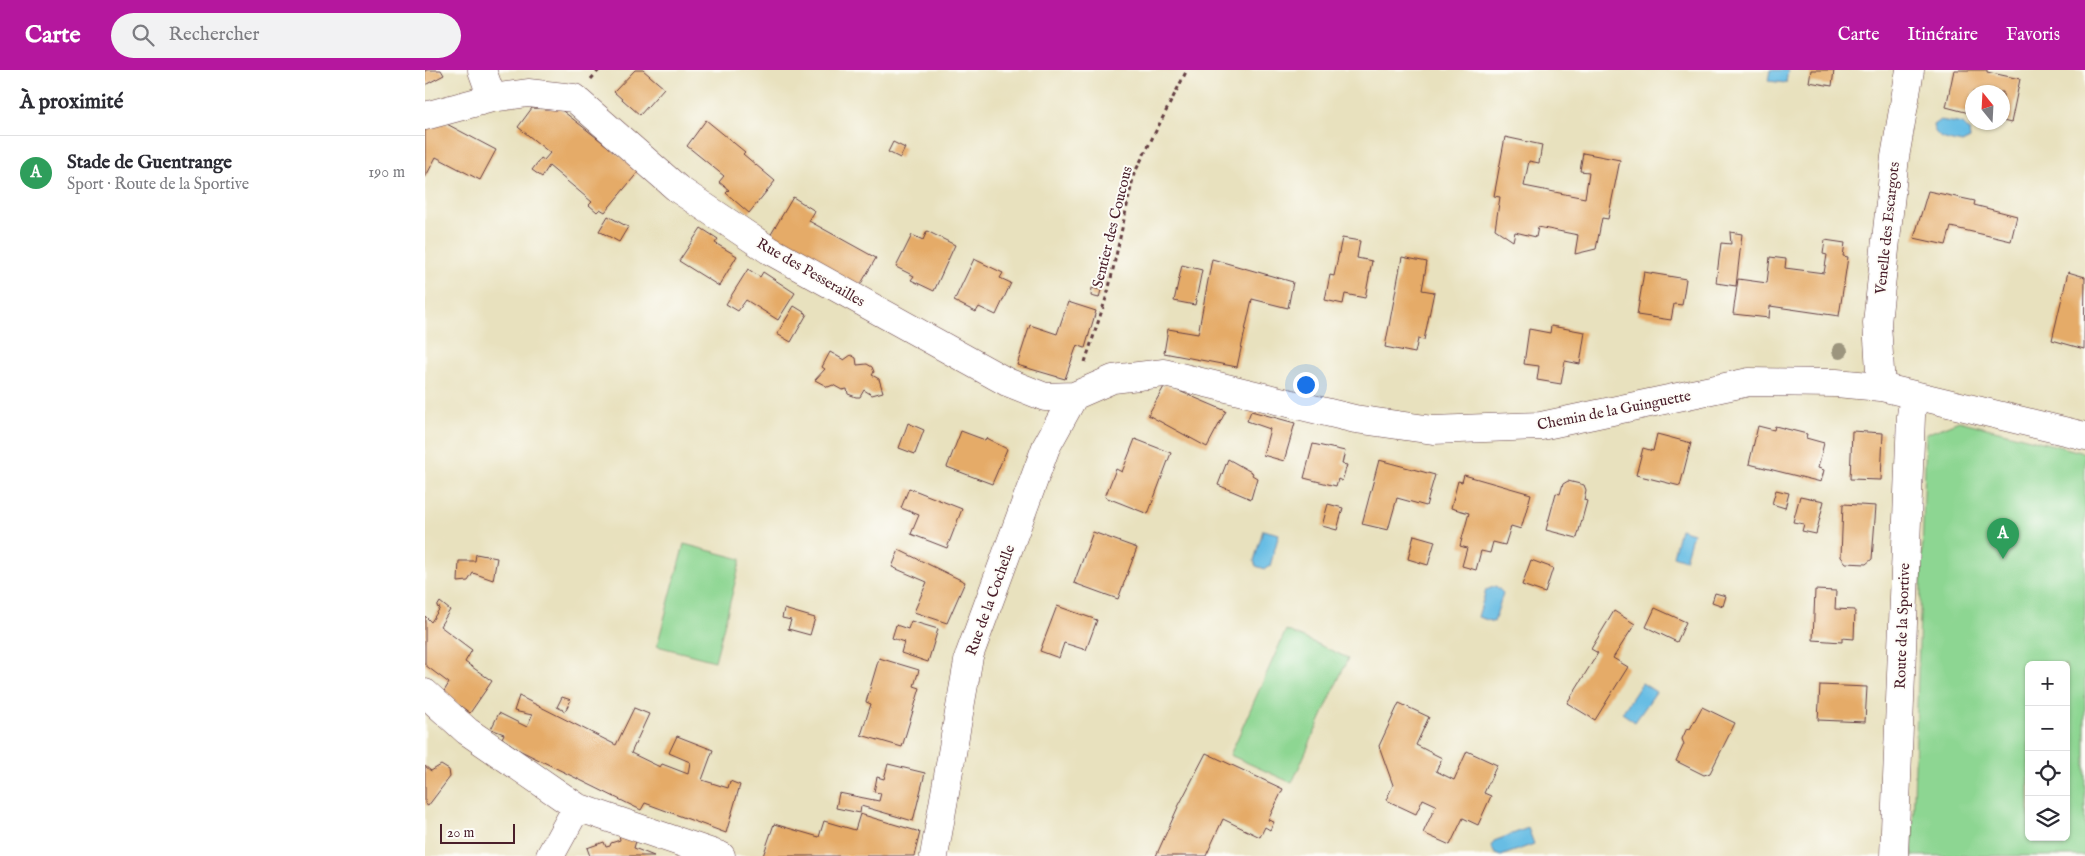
<!DOCTYPE html>
<html lang="fr">
<meta charset="utf-8">
<style>
:root{--surface:#fff;--page:#f2f2f3;--text:#2b2b33;--muted:#7c7c81;--line:#e1e1e2;--accent:#b5179e}
body{margin:0;font-family:"IM FELL English",serif;background:var(--page);color:var(--text)}
.controls{position:absolute;right:15px;bottom:15px;display:grid;overflow:hidden;border-radius:8px;box-shadow:0 1px 4px #0004}
.controls button{width:45px;height:45px;display:grid;place-items:center;padding:0;border:0;border-bottom:1px solid var(--line);background:var(--surface);color:var(--text);font:25px sans-serif}
.compass{position:absolute;left:1540px;top:15px;width:45px;height:45px;border-radius:50%;background:var(--surface);box-shadow:0 1px 4px #0004;rotate:342deg}
.scale{position:absolute;left:15px;bottom:12px;width:75px;box-sizing:border-box;padding-left:5px;border:2px solid #4a1f2b;border-top:0;font-size:14px;line-height:18px;white-space:nowrap;color:#4a1f2b;-webkit-text-stroke:4px #fdfcf7;paint-order:stroke}
.you{position:absolute;left:880px;top:314px;width:18px;height:18px;margin:-12px;border:4px solid #fff;border-radius:50%;background:#1a73e8;box-shadow:0 0 0 8px #1a73e833}
.badge{display:grid;place-items:center;width:32px;height:32px;border-radius:50%;background:var(--accent);color:#fff;font-size:16px;font-weight:700}
.pin{position:absolute;translate:-50% -41px;filter:drop-shadow(0 1px 2px #0008)}
.pin::after{content:'';position:absolute;top:26px;width:18px;height:15px;background:inherit;clip-path:polygon(0 0,100% 0,50% 100%)}
.list{margin:0;padding:0;list-style:none}
h2{display:flex;justify-content:space-between;align-items:center;height:65px;margin:0;padding:0 20px;font-size:21px}
h2 small{font-size:16px;font-weight:400;color:var(--muted)}
.list li{display:grid;grid-template-columns:32px 1fr auto;gap:15px;align-items:center;box-sizing:border-box;height:75px;padding:0 20px;border-top:1px solid var(--line)}
.list b{display:block;font-size:19px;white-space:nowrap}
.list p{margin:0;font-size:16px;white-space:nowrap;color:var(--muted)}
.list em{font-size:16px;font-style:normal;color:var(--muted)}
.icon{flex:none;width:28px;height:28px;fill:none;stroke:currentColor;stroke-width:2;stroke-linecap:round;stroke-linejoin:round}
.map{position:relative;flex:none;width:1660px;height:786px;overflow:hidden}
header{display:flex;align-items:center;gap:30px;box-sizing:border-box;height:70px;padding:0 25px;background:var(--accent);color:#fff}
header strong{font-size:24px}
nav{display:flex;gap:28px;margin-inline-start:auto;font-size:18px}
.search{width:350px;height:45px;background:var(--page);display:flex;align-items:center;gap:12px;box-sizing:border-box;padding:0 18px;border-radius:28px;color:var(--muted);font-size:19px}
main{display:flex}
aside{flex:1;background:var(--surface)}
.map>svg:first-child{display:block}
.green{fill:#8dd692;stroke:#6c7a5e;fill-rule:evenodd}
.water{fill:#68bde4;stroke:#596e88}
.building{fill:#e5ab68}
.lines{fill:none;stroke-linecap:round;stroke-linejoin:round}
.street-casing{stroke:#623c41;stroke-width:29}
.path{stroke:#623c41;stroke-width:3;stroke-dasharray:4 4;stroke-linecap:butt}
.street{stroke:#fff;stroke-width:28}
.tree{fill:#9c957e}
.labels{text-anchor:middle;stroke-width:4;stroke-linejoin:round;paint-order:stroke}
.street-label{font-size:15px;fill:#4a1f2b;stroke:#fdfcf7}
</style>
<header>
<strong>Carte</strong>
<div class="search"><svg class="icon" aria-label="search" viewBox="0 0 24 24"><circle cx="10" cy="10" r="6"/><path d="M15 15l6 6"/></svg>Rechercher</div>
<nav><a>Carte</a><a>Itinéraire</a><a>Favoris</a></nav>
</header>
<main>
<aside>
<h2>À proximité<small></small></h2>
<ul class="list">
<li><span class="badge" style="background:#2e9e5b">A</span><div><b>Stade de Guentrange</b><p>Sport · Route de la Sportive</p></div><em>190 m</em></li>
</ul>
</aside>
<div class="map">
<svg width="1660" height="786" viewBox="0 0 1660 786">
<rect width="100%" height="100%" fill="#fdfcf7"/>
<filter id="ink" filterUnits="userSpaceOnUse"><feTurbulence type="fractalNoise" baseFrequency=".02" numOctaves="2"/><feDisplacementMap in="SourceGraphic" scale="10" xChannelSelector="R" yChannelSelector="G"/><feConvolveMatrix kernelMatrix="1 2 1 2 8 2 1 2 1" color-interpolation-filters="sRGB"/></filter>
<filter id="wash" filterUnits="userSpaceOnUse"><feTurbulence type="fractalNoise" baseFrequency=".0096" numOctaves="4" result="noise"/><feDisplacementMap in="SourceGraphic" scale="20" xChannelSelector="R" yChannelSelector="G"/><feGaussianBlur stdDeviation="1.12" result="paint"/><feColorMatrix in="noise" values="0 0 0 0 0 0 0 0 0 0 0 0 0 0 0 0 0 1.4 0 .05"/><feComposite in="paint" operator="in"/></filter>
<g filter="url(#wash)">
<rect width="100%" height="100%" fill="#e8e1be"/>
<path class="green" d="M1534,351L1660,383V786H1487L1501,364ZM1604,595H1641V767H1604Z
M259,474L316,489L290,591L232,576Z
M861,560L923,588L867,713L805,685Z"/>
<path class="water" d="M1345,0H1363L1361,13L1343,11Z
M1515,50L1538,54L1544,60L1545,69L1537,73C1525,70 1510,70 1508,55Z
M1255,459L1268,463L1260,490L1248,486Z
M838,460L854,464L845,496L840,499L831,496L829,491Z
M1071,516L1078,523L1069,552L1053,547L1061,520Z
M1217,613L1231,622L1210,652L1197,643Z
M1103,758L1109,774L1076,786L1070,784L1066,776L1069,771Z"/>
<g id="blocks">
<path class="building" d="M0,0H16L19,5L0,15Z
M210,0H218L239,18L215,45L189,22Z
M1386,0H1409L1407,16L1384,12Z
M1529,0H1562V2L1595,9L1586,53L1578,51V22H1548V44L1521,37Z
M107,38H134L214,101L180,142L175,139L172,142L164,135L167,132L124,96L117,107L107,100L116,88L119,90L125,83L93,57Z
M281,50L320,82L318,84L350,111L324,143L301,123L304,120L294,112L299,106L262,76Z
M18,52L71,80L55,110L11,87L0,108V60L2,57Z
M1080,67L1117,75L1114,93L1104,91L1099,116L1160,128L1164,102L1155,101L1158,83L1195,90L1183,149L1177,148L1171,179L1150,184L1153,165L1113,157L1111,167L1090,162L1088,171L1070,159L1075,127L1069,126Z
M468,72L480,78L475,88L463,82Z
M1503,121L1550,131L1549,135L1592,146L1586,171L1526,157L1521,175L1489,168Z
M368,127L390,141L384,151L451,188L434,217L345,166Z
M183,146L203,157L194,172L174,161Z
M276,158L293,169L290,173L312,186L294,216L254,191Z
M502,161L530,175L509,221L486,210L489,206L471,197L487,165L498,170Z
M1305,162L1317,164L1311,216L1291,213L1296,173L1306,174Z
M917,168L935,171L932,188L947,191L940,228L920,224L918,234L900,230L905,205L909,206Z
M1400,170L1420,173L1418,186L1423,187L1414,246L1345,236L1344,248L1308,244L1313,209L1342,213L1345,187L1361,189L1360,198L1399,203L1402,185L1398,184Z
M977,187L1002,192L997,220L1009,222L999,270L993,269L990,283L960,277Z
M549,189L578,203L575,208L586,213L571,245L554,237L551,242L529,231Z
M787,189L868,212L863,238L827,229L812,297L739,283L743,259L773,264Z
M757,195L777,200L770,235L749,231Z
M323,199L335,207L338,202L370,223L353,250L321,230L313,241L301,234Z
M1219,202L1261,209L1257,235L1249,234L1246,250L1212,245Z
M1643,202L1660,207L1659,279L1627,270Z
M667,218L676,220L674,228L666,226Z
M643,232L671,241L660,278L652,275L640,309L592,295L605,255L632,264Z
M369,236L382,244L366,272L352,264Z
M1126,256L1160,262L1155,294L1140,291L1136,314L1112,310L1114,296L1099,294L1104,259L1125,263Z
M405,282L419,290L426,285L431,288L432,295L442,294L447,297L449,302L447,305L454,309L458,322L447,325L439,320L435,327H431L423,324L422,319L417,320L408,315L403,317L390,310L400,299L397,297Z
M740,315L801,341L782,377L723,345Z
M826,341L870,353L859,391L838,385L845,359L822,351Z
M483,353L499,360L490,384L474,378Z
M1333,356L1349,360L1350,356L1382,364L1381,368L1399,373L1393,398L1399,400L1396,412L1324,394Z
M536,361L560,370L561,368L582,379L567,414L522,397Z
M1427,361L1458,363L1456,410L1425,409Z
M1232,364L1266,373L1255,416L1211,405L1218,378L1228,381Z
M710,369L746,383L723,444L680,427L691,399L697,402Z
M888,374L920,381L917,394L922,395L917,411L913,409L911,416L879,408Z
M803,389L828,403L827,405L832,408L826,429L793,415Z
M954,390L1010,405L1001,436L972,428L963,460L937,454Z
M1039,405L1106,424L1096,459L1086,456L1080,475L1068,472L1065,483L1056,481L1051,500L1037,496L1042,478L1035,476L1044,443L1026,438L1033,411L1037,412Z
M1143,411L1159,415L1161,420L1159,430L1162,431L1152,468L1121,460L1131,423L1135,424L1138,414Z
M484,418L537,439L522,478L486,464L494,445L476,438Z
M1351,420L1364,423L1360,438L1347,434Z
M1375,426L1399,431L1391,464L1377,461L1379,454L1368,452Z
M903,434L918,438L912,460L897,456Z
M1418,434L1451,436L1447,489L1441,494L1421,493L1416,487Z
M668,462L712,478L693,529L649,513Z
M989,465L1010,471L1003,495L983,489Z
M474,480L540,512L522,553L489,542L502,512L467,497Z
M51,484L72,488L68,510L48,503L43,511L33,512L34,491H50Z
M1106,490L1128,498L1120,523L1097,515Z
M1390,520L1411,521L1410,539L1430,540L1429,569L1417,568V572L1388,570Z
M1290,523L1301,526L1298,536L1287,532Z
M15,532L25,540L15,556L47,580L40,592L67,611L45,643L18,623L24,613L0,595V546L6,552L15,538L12,537Z
M632,536L672,550L661,580L639,573L634,588L615,581Z
M1230,538L1261,552L1252,572L1221,557Z
M359,539L390,548L385,565L363,559L366,550L357,548Z
M1189,541L1210,554L1188,588L1203,597L1170,650L1142,633L1173,583L1166,579Z
M486,551L513,559L503,592L476,583L479,572L467,568L471,555L483,559Z
M454,588L494,600L489,616L495,618L477,677L436,665L446,634L441,632Z
M1395,615L1442,617L1440,652L1393,650Z
M94,626L191,675L209,638L224,644L206,683L235,697L237,694L263,704L265,692L244,683L252,666L288,680L277,710L303,718L305,711L315,715L301,763L220,733L216,740L94,680L77,668L79,664L66,659L74,643L102,657L107,645L89,641Z
M137,627L146,630L140,641L132,637Z
M974,633L1004,647L991,675L1017,688L1011,701L1029,710L1042,681L1072,695L1059,723L1066,726L1053,755L1038,748L1025,775L998,763L1011,735L998,729L991,744L961,730L968,715L954,676Z
M1277,637L1310,653L1285,703L1279,705L1251,691L1259,674L1257,669L1262,658L1265,659Z
M781,683L858,719L843,750L849,752L845,760L840,757L835,767L798,749L781,786H731L753,737Z
M463,694L500,703L488,751L436,736L435,743L411,738L414,723L454,731L456,723L449,722L452,707L459,709Z
M16,695L24,700L25,707L3,736L0,734V696L6,701Z
M435,744L495,762L489,786H338L349,754L394,767L399,751L430,760Z
M194,765L211,771L209,778L229,786H165L162,778L179,772L181,777L185,776L186,773L195,770Z"/>
</g>
</g>
<g filter="url(#ink)">
<use href="#blocks" fill-opacity="0" stroke="#623c41" stroke-width="1"/>
<g class="lines">
<g class="street-casing">
<path id="street" d="M57,0L67,28
M0,46L67,28L103,23L149,28L253,119L344,180L582,312L620,327L649,326
M1456,317L1452,253L1470,87L1485,0
M0,623L42,661L152,737L296,786
M125,786L152,737
M509,786L544,586L621,377L649,326L688,309L739,303L930,349L1008,360L1116,356L1324,312L1411,313L1456,317L1660,366
M1469,786L1486,346L1489,325"/>
</g>
<path class="path" d="M166,9L174,0
M660,292L683,222L709,104L762,0"/>
<use href="#street" class="street"/>
</g>
<circle class="tree" cx="1415" cy="281" r="8"/>
</g>
<g class="labels">
<g class="street-label">
<text transform="translate(687 157) rotate(-76)" y="5">Sentier des Coucous</text>
<text transform="translate(1462 158) rotate(-84)" y="5">Venelle des Escargots</text>
<text transform="translate(386 202) rotate(30)" y="5">Rue des Pesserailles</text>
<text transform="translate(1189 340) rotate(-11)" y="5">Chemin de la Guinguette</text>
<text transform="translate(565 530) rotate(-70)" y="5">Rue de la Cochelle</text>
<text transform="translate(1477 556) rotate(-88)" y="5">Route de la Sportive</text>
</g>
</g>
</svg>
<div class="controls">
<button>+</button>
<button>−</button>
<button><svg class="icon" aria-label="locate" viewBox="0 0 24 24"><circle cx="12" cy="12" r="6"/><path d="M12 2v4M12 18v4M2 12h4M18 12h4"/></svg></button>
<button><svg class="icon" aria-label="layers" viewBox="0 0 24 24"><path d="M12 4l9 5-9 5-9-5zM3 14l9 5 9-5"/></svg></button>
</div>
<svg class="compass" viewBox="-18 -18 36 36"><path d="M0-13l5 13h-10z" fill="#e53935"/><path d="M0 13l5-13h-10z" fill="#7c7c81"/></svg>
<div class="scale">20 m</div>
<div class="you"></div>
<div class="pin badge" style="left:1578px;top:489px;background:#2e9e5b">A</div>
</div>
</main>
